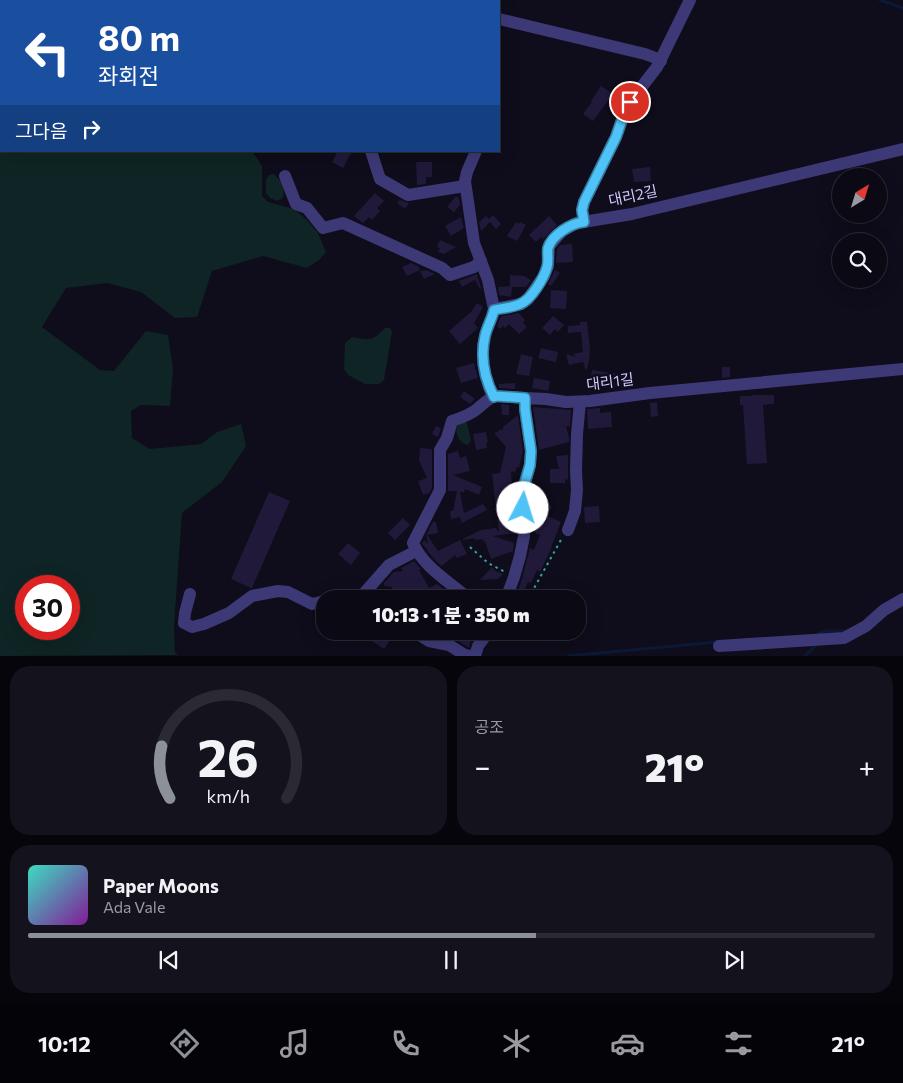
<!DOCTYPE html>
<html lang="ko">
<head>
<meta charset="utf-8">
<style>
  :root { --surface:#0b0914; --page:#14121d; --text:#f1f3f6; --muted:#9a9aa0; --line:#2b2a34; --accent:#8c9099 }
  body { margin:0; font-family:Commissioner,"Noto Sans KR",sans-serif; background:var(--page); color:var(--text); height:100vh; display:flex; flex-direction:column; font-size:19px; white-space:nowrap }
  * { box-sizing:border-box; margin:0 }
  p { font-size:16px; color:var(--muted) }
  .icon { flex:none; width:28px; height:28px; fill:none; stroke:currentColor; stroke-width:2; stroke-linecap:round; stroke-linejoin:round }
  .map { position:relative; height:656px; overflow:hidden }
  .details { display:flex; flex-direction:column; gap:10px; padding:10px; background:#06050b; flex:1 }
  .details>* { flex:none }
  .guide { position:absolute; left:0px; top:0px; width:500px; height:152px; box-shadow:0 5px 20px #0002,0 0 0 1px var(--line); background:#1a4fa0; color:#fff; overflow:hidden }
  .needle { width:32px; rotate:38deg }
  .controls { position:absolute; left:832px; top:168px; display:grid; gap:10px }
  .controls a { display:grid; place-items:center; width:55px; height:55px; border-radius:50%; background:var(--surface); box-shadow:0 5px 20px #0002,0 0 0 1px var(--line); font-size:25px }
  .speed { position:absolute; left:15px; top:575px; display:flex; gap:10px; font-size:25px; font-weight:700; text-align:center }
  .speed>* { display:grid; place-content:center; width:65px; height:65px; border-radius:50%; background:var(--surface); box-shadow:0 5px 20px #0002,0 0 0 1px var(--line); line-height:1 }
  .speed .limit { border:8px solid #d22; background:#fff; color:#111 }
  .pin { position:absolute; display:grid; place-items:center; width:42px; height:42px; color:#fff; margin:-21px; border:2px solid #fff; border-radius:50%; box-shadow:0 1px 5px #0007 }
  .me { position:absolute; width:55px; margin:-28px; rotate:5deg; stroke-linejoin:round; filter:drop-shadow(0 0 4px #0008) }
  .turn { display:flex; align-items:center; gap:18px; height:105px; padding:0 15px; font-size:22px }
  .turn .icon { width:65px; height:65px; stroke-width:2.5 }
  .turn b { display:block; font-size:35px; line-height:42px }
  .then { display:flex; align-items:center; height:48px; padding:0 15px; background:#0003; gap:10px; font-size:19px }
  .big { font-size:38px; font-weight:800; line-height:1.1 }
  .details .tile { flex:1; display:flex; flex-direction:column; justify-content:center; gap:8px; min-width:0; padding:0 18px; border-radius:20px; background:var(--page) }
  .details .dial { align-items:center; gap:0 }
  .dial svg { height:130px; overflow:visible; fill:none; stroke:var(--line); stroke-width:7; stroke-linecap:round; text-anchor:middle }
  .dial text { fill:var(--text); stroke:none }
  .song { display:flex; align-items:center; gap:15px }
  .cover { width:60px; height:60px; border-radius:8px; background:linear-gradient(135deg,hsl(170 70% 55%),hsl(290 70% 35%)) }
  .played { height:5px; border-radius:2px; background:linear-gradient(90deg,var(--accent) 60%,var(--line) 60%) }
  .keys { display:flex; justify-content:space-around; direction:ltr }
  .heat { display:flex; justify-content:space-between; align-items:center; font-size:28px; direction:ltr }
  .details .tiles { flex:1; display:grid; gap:10px; grid-template-columns:1fr 1fr }
  .tile:last-child { grid-column:span 2 }
  .trip { position:absolute; left:316px; top:590px; width:270px; height:50px; border-radius:20px; background:var(--surface); box-shadow:0 5px 20px #0002,0 0 0 1px var(--line); font-weight:800; line-height:50px; text-align:center }
  .tab-bar { display:flex; height:80px; justify-content:space-around; align-items:center; background:#040408; color:var(--muted) }
  .tab-bar .icon { width:35px; height:35px }
  .tab-bar .on { color:var(--accent) }
  .tab-bar b { font-size:22px; color:var(--text) }
  .map>svg:first-child { display:block }
</style>
</head>
<body>
<div class="map">
<svg width="903" height="656" viewBox="0 0 903 656">
  <rect width="100%" height="100%" fill="#0f0c1b"/>
  <!-- green -->
  <g fill="#0f2424" fill-rule="evenodd">
    <path d="M0 0H121V1H1V151H252L262 166V196L268 202 294 209 306 219 318 233 326 252 319 260 307 268 263 256 212 271 197 317 175 318 141 292 107 283 66 288 42 327 100 370 114 371 146 331 168 335 173 369 170 406 141 405 131 411 132 438 150 449 201 444 217 432 241 424 246 446 222 482 182 513 174 627 175 653 179 655 0 656ZM26 586H69V629H26Z"/>
    <path d="M274 174C282 182 285 188 283 198L277 201 270 198 266 193V180L269 175Z"/>
    <path d="M385 328H390L392 332 384 380 379 384H365L348 375 344 369 345 343 352 337C369 340 372 342 385 328Z"/>
    <path d="M465 421 467 423 471 440 468 445C459 443 457 437 456 429L458 425Z"/>
  </g>
  <g fill="none" stroke-linecap="round" stroke-linejoin="round">
    <!-- stream -->
    <g stroke="#0b1935" stroke-width="3">
      <path d="M880 0 903 8"/>
      <path d="M438 1 440 0"/>
      <path d="M818 634 826 631H846"/>
      <path d="M568 656 717 642"/>
      <path d="M805 656 815 646"/>
    </g>
  </g>
  <!-- building -->
  <g fill="#21193a">
    <path d="M601 86 613 94 593 121 583 114 592 102 591 101Z"/>
    <path d="M338 151H352L343 168 332 162Z"/>
    <path d="M416 162H432V177H426V184L417 185Z"/>
    <path d="M650 167 651 181 634 182 632 169Z"/>
    <path d="M375 193 384 201 377 208 380 211 372 220 369 217 363 223 354 216Z"/>
    <path d="M456 196 459 199 460 205 454 212 447 207Z"/>
    <path d="M400 200 409 203 405 209 397 203Z"/>
    <path d="M493 215 501 224 496 229 490 222 481 231 479 222 486 216 489 219Z"/>
    <path d="M549 216 557 225 543 239 541 237 536 242 529 235Z"/>
    <path d="M461 217 464 228 451 236 445 226Z"/>
    <path d="M516 222 519 224 520 222 526 225 517 241 507 236Z"/>
    <path d="M440 240 456 247 444 254 438 252 440 248 437 247Z"/>
    <path d="M572 244 573 262 556 263 557 249 560 245Z"/>
    <path d="M411 263 418 266 420 270 407 276 402 267Z"/>
    <path d="M426 270 435 274 424 279 420 271Z"/>
    <path d="M555 270 560 273 551 286 548 284Z"/>
    <path d="M477 274 481 288 480 289 475 280 462 287 459 281Z"/>
    <path d="M510 275 524 276 531 280 526 287H512L511 297 499 295 498 287 510 286Z"/>
    <path d="M551 290 567 291 566 309 550 308Z"/>
    <path d="M477 303 483 307 474 323 478 328 460 344 449 331 471 312Z"/>
    <path d="M519 313 525 320 523 323 527 327 519 334 509 324 505 328 503 326 500 329 497 326 500 318 502 316Z"/>
    <path d="M553 316 564 325 558 332 555 329 550 335 542 328Z"/>
    <path d="M580 322H587L590 349 589 360H590H589L587 369H585L584 363 582 362 569 365 566 354 576 357 573 354 583 352 581 332 568 333V326L580 325Z"/>
    <path d="M541 348 558 352 556 362 538 358Z"/>
    <path d="M521 354 533 357 529 376 516 374Z"/>
    <path d="M474 363 478 378 461 383 456 368Z"/>
    <path d="M722 367H730V377L722 378Z"/>
    <path d="M592 370 627 375 625 388 606 386V384L590 380Z"/>
    <path d="M534 378 550 381 548 391 532 388Z"/>
    <path d="M515 383V389L499 388V384Z"/>
    <path d="M464 391 475 399 470 404 460 397Z"/>
    <path d="M752 395H774V404L763 405 767 463 747 464 743 405H740V396H752Z"/>
    <path d="M657 402 658 416 651 417 650 403Z"/>
    <path d="M501 404 509 405V415H502Z"/>
    <path d="M533 407 571 410 570 426H566L569 438V442L539 450Z"/>
    <path d="M600 408V413L611 412 612 427 588 429 587 409Z"/>
    <path d="M518 415 523 451 519 468 517 467 515 472 511 471 512 486 505 487 511 524H515L516 533 493 536 514 543 513 551 491 559 485 541 483 542V539L475 540V538L463 540V539L481 530 496 528 499 533 492 474 500 473 506 447 494 433 497 432 501 429 503 431V427Z"/>
    <path d="M436 426 441 428 438 437 432 434Z"/>
    <path d="M486 432 488 442H486L487 448 476 450 473 434Z"/>
    <path d="M420 448 432 449V488L429 493 423 495 418 481 427 478 419 460Z"/>
    <path d="M458 451 460 458 466 456 470 471 453 475 482 487 479 495 465 489 464 492H460L464 513 483 504 487 510 462 523 460 517 451 519 450 511H453L457 491H448V454Z"/>
    <path d="M568 455V480L565 479V483H550V469H559L556 456Z"/>
    <path d="M269 492 290 501 252 588H251L231 579Z"/>
    <path d="M536 495 540 500 544 497 552 508 543 514 561 522 551 547H552L540 572 537 570 531 583 528 582 520 599H515L522 579 530 548 534 550 540 535 535 533 542 515 539 517H533V512L531 509V499Z"/>
    <path d="M599 506 600 522 585 523 584 507Z"/>
    <path d="M403 518 410 525 395 540 388 533Z"/>
    <path d="M433 522H436L438 533 427 535 438 551 460 540 467 554 457 558 455 555 442 566 436 561 430 554 422 543 424 540 428 544 426 535Z"/>
    <path d="M348 543 360 553 351 565 338 554Z"/>
    <path d="M414 561 421 569 419 570 429 588 437 584 449 593 439 599H391L392 587 384 586V583L394 572 403 571 401 568Z"/>
    <path d="M492 567 495 571 503 574 498 579 480 580Z"/>
    <path d="M485 588 499 594 498 599H477V596Z"/>
    <path d="M374 631H377L390 640 384 649 369 639Z"/>
    <path d="M459 631H466L474 638 470 642 469 648 454 638Z"/>
  </g>
  <g fill="none" stroke-linecap="round" stroke-linejoin="round">
    <!-- path -->
    <g stroke="#33a5a1" stroke-width="2" stroke-dasharray="2.5 4" stroke-linecap="butt">
      <path d="M470 547 488 563 505 572"/>
      <path d="M528 599 562 538"/>
    </g>
    <!-- minor -->
    <g stroke="#3d3977" stroke-width="12">
      <path d="M488 0 489 1"/>
      <path d="M446 1 448 0"/>
      <path d="M499 19 645 54 653 57 661 61"/>
      <path d="M371 151 380 179 408 195 465 186"/>
      <path d="M476 151 467 172 465 181 474 243 488 280 494 309"/>
      <path d="M285 176 296 204 307 208 323 228 343 223 442 268 450 275 474 267 481 261"/>
      <path d="M584 222 582 210 584 202 616 137 625 111 630 102 657 67 690 0"/>
      <path d="M493 397 496 396 525 398"/>
      <path d="M568 530 575 511 577 490 576 471 577 434 580 402"/>
      <path d="M190 594 185 613 184 623 192 627 204 624 229 613 252 596 278 591 288 592 312 604 325 601"/>
      <path d="M333 599 338 597 342 599"/>
      <path d="M359 599 389 565 416 551"/>
      <path d="M469 599C450 582 423 567 413 543L440 490V450L447 438 452 421C461 418 470 415 477 409 483 404 487 400 493 397 484 377 480 357 485 336 487 327 492 319 494 309L521 304 528 299 544 276 548 266 549 246 562 231 577 223 632 214 903 149"/>
      <path d="M506 599 514 577 520 556 524 536V521L522 493 530 465 531 451 525 409V398L546 399 566 402 590 401 650 393 903 369"/>
      <path d="M413 631 429 641 449 645 465 655 470 656"/>
      <path d="M719 646 844 638 866 626 884 610 903 599"/>
      <path d="M475 656 478 646 489 631"/>
    </g>
  </g>
  <g fill="none" stroke-linecap="round" stroke-linejoin="round">
    <defs>
      <path id="route" d="M523 508 522 493 530 465 531 451 525 409V398L496 396 494 397C484 377 480 357 485 336 487 327 492 319 494 310 502 308 512 308 520 304 531 300 544 278 547 267 549 261 547 254 548 248 552 235 571 223 584 222L582 210 584 202 616 137 625 111 630 102"/>
    </defs>
    <!-- route casing -->
    <use href="#route" stroke="#337fa1" stroke-width="12"/>
    <!-- route -->
    <use href="#route" stroke="#4fc3f7" stroke-width="9"/>
  </g>
  <g text-anchor="middle" stroke-width="5" stroke-linejoin="round" paint-order="stroke">
    <!-- street labels -->
    <g font-size="15" fill="#d0c9fc" stroke="#0f0c1b">
      <text transform="translate(633 196) rotate(-12)" y="5">대리2길</text>
      <text transform="translate(610 382) rotate(-7)" y="5">대리1길</text>
    </g>
  </g>
</svg>
<div class="controls">
<a><svg class="needle" viewBox="-14 -14 28 28"><path d="M0-13l5 13h-10z" fill="#e53935"/><path d="M0 13l5-13h-10z" fill="#9a9aa0"/></svg></a>
<a><svg class="icon" aria-label="search" viewBox="0 0 24 24"><circle cx="10" cy="10" r="6"/><path d="M15 15l6 6"/></svg></a>
</div>
<div class="speed"><div class="limit">30</div></div>
<div class="pin" style="left:630px;top:102px;background:#d93025"><svg class="icon" aria-label="arrive" viewBox="0 0 24 24"><path d="M6 21V4h12l-3 4 3 4H6"/></svg></div>
<svg class="me" style="left:523px;top:508px" viewBox="-20 -20 40 40"><circle r="19" fill="#fff"/><path d="M0-13L10 11 0 6-10 11z" fill="#4fc3f7"/></svg>
<div class="trip">10:13 · 1 분 · 350 m</div>
<div class="guide">
<div class="turn"><svg class="icon" aria-label="left" viewBox="0 0 24 24"><path d="M17 20v-9H6M10 6l-5 5 5 5"/></svg><div><b>80 m</b>좌회전</div></div>
<div class="then">그다음<svg class="icon" aria-label="right" viewBox="0 0 24 24"><path d="M7 20v-9h11M14 6l5 5-5 5"/></svg></div>
</div>
</div>
<section class="details">
<div class="tiles">
<div class="tile dial"><svg viewBox="0 0 100 80">
<path d="M14 69A42 42 0 1 1 86 69"/>
<path d="M14 69A42 42 0 0 1 9 37" stroke="#8c9099"/>
<text x="50" y="56" font-size="32" font-weight="700">26</text>
<text x="50" y="72" font-size="11">km/h</text>
</svg></div>
<div class="tile"><p>공조</p>
<div class="heat"><a>−</a><b class="big">21°</b><a>+</a></div>
</div>
<div class="tile">
<div class="song"><i class="cover"></i><div><b>Paper Moons</b><p>Ada Vale</p></div></div>
<div class="played"></div>
<div class="keys"><svg class="icon" aria-label="previous" viewBox="0 0 24 24"><path d="M18 5L8 12l10 7zM5 5v14"/></svg><svg class="icon" aria-label="pause" viewBox="0 0 24 24"><path d="M8 5v14M16 5v14"/></svg><svg class="icon" aria-label="next" viewBox="0 0 24 24"><path d="M6 5l10 7-10 7zM19 5v14"/></svg></div>
</div>
</div>
</section>
<nav class="tab-bar">
<b>10:12</b>
<svg class="icon on" aria-label="directions" viewBox="0 0 24 24"><path d="M12 3l9 9-9 9-9-9zM9 14v-3h6M13 9l2 2-2 2"/></svg>
<svg class="icon" aria-label="music" viewBox="0 0 24 24"><path d="M9 18V5l10-2v13"/><circle cx="6" cy="18" r="3"/><circle cx="16" cy="16" r="3"/></svg>
<svg class="icon" aria-label="phone" viewBox="0 0 24 24"><path d="M5 4h4l2 5-3 2q2 4 5 5l2-3 5 2v4C11 20 4 13 5 4z"/></svg>
<svg class="icon" aria-label="climate" viewBox="0 0 24 24"><path d="M12 3v18M4 7l16 10M4 17L20 7"/></svg>
<svg class="icon" aria-label="car" viewBox="0 0 24 24"><path d="M5 17H2v-5l4-1 3-4h7l3 4 3 1v5h-3M9 17h6M6 11h13"/><circle cx="7" cy="17" r="2"/><circle cx="17" cy="17" r="2"/></svg>
<svg class="icon" aria-label="filters" viewBox="0 0 24 24"><path d="M4 7h16M4 17h16"/><circle cx="9" cy="7" r="2"/><circle cx="15" cy="17" r="2"/></svg>
<b>21°</b>
</nav>
</body>
</html>
